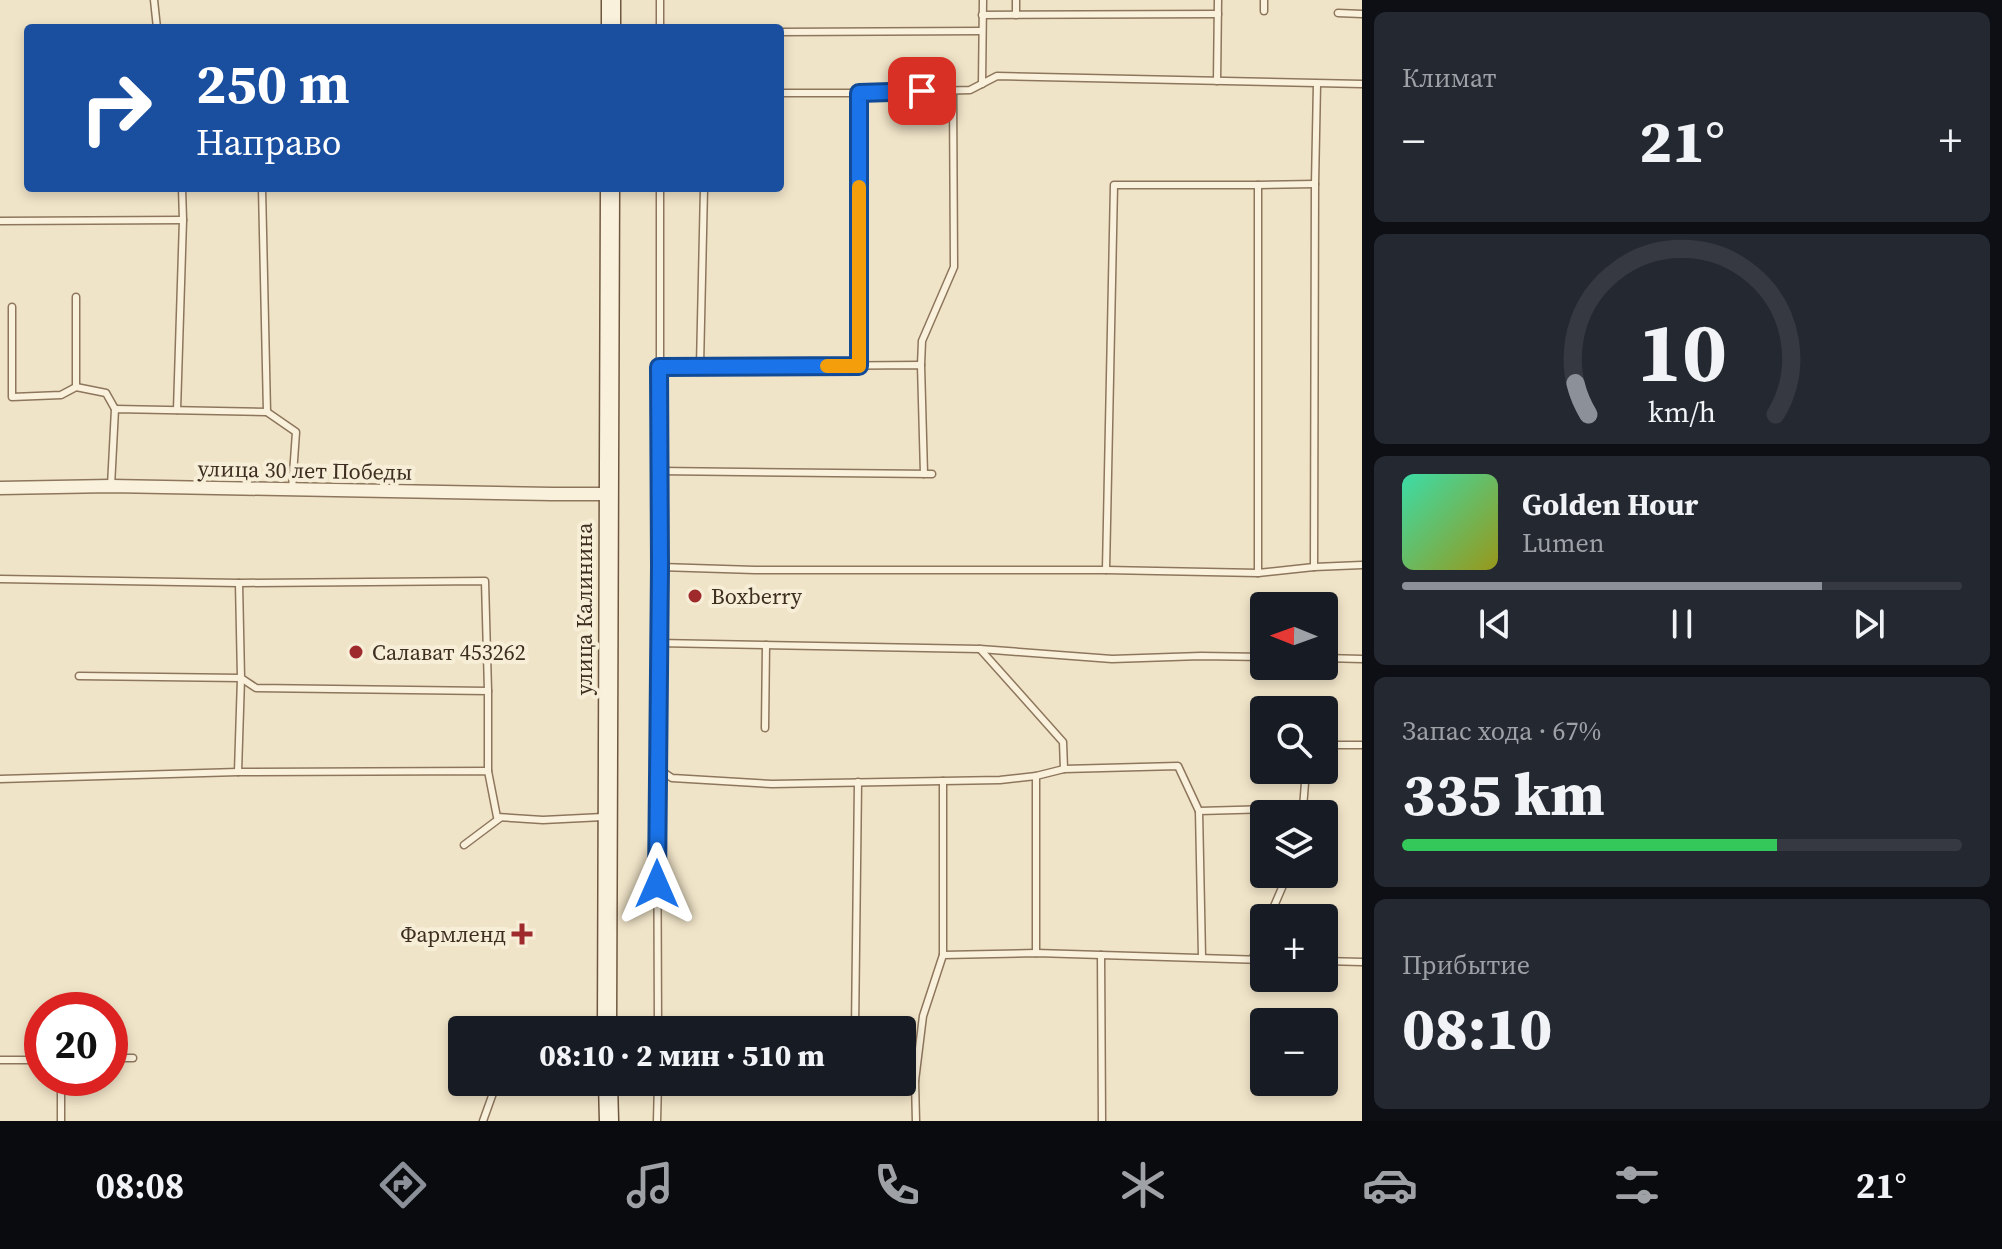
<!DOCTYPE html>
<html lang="ru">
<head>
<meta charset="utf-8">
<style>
  :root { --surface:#171b24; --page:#242831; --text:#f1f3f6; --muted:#9ea1a6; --line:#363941; --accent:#8c9099 }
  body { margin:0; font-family:"Source Serif 4",serif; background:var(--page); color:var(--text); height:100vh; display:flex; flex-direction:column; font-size:30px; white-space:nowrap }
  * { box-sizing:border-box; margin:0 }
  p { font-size:26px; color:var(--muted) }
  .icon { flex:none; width:44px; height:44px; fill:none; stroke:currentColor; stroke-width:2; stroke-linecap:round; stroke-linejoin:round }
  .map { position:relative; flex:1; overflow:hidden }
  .details { display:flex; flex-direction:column; gap:12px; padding:12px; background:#0d0f14; width:640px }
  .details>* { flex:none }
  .hud { position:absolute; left:24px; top:24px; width:760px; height:168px; border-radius:8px; box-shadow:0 4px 12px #0003; background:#1a4fa0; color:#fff; overflow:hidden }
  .needle { width:52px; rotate:271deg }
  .fabs { position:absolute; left:1250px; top:592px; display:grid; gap:16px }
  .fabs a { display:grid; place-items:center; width:88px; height:88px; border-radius:8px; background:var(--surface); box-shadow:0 4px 12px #0003; font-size:40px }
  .speed { position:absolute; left:24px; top:992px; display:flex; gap:16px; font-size:40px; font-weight:700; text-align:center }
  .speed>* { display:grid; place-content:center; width:104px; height:104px; border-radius:50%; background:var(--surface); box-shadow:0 4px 12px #0003; line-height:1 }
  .speed .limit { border:12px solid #d22; background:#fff; color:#111 }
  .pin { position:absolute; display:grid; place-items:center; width:68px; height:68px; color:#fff; margin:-34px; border-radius:16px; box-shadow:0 4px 12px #0006 }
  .me { position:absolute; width:88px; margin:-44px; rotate:0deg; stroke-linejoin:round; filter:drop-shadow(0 0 6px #0008) }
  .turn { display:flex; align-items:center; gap:28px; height:168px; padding:0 40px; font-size:36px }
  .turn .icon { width:104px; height:104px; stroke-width:2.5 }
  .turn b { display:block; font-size:56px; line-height:68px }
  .big { font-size:60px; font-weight:800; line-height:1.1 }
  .details .card { flex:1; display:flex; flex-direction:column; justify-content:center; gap:12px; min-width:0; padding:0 28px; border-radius:12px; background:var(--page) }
  .details .dial { align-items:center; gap:0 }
  .dial svg { height:208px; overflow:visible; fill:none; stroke:var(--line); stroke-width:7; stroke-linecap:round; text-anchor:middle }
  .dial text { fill:var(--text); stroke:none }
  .song { display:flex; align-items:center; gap:24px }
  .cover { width:96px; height:96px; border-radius:12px; background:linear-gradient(135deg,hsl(160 70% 55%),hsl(60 70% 35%)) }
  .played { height:8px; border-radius:4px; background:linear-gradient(90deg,var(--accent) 75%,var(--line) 75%) }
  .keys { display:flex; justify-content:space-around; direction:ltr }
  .heat { display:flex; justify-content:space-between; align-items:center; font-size:44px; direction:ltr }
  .charge { height:12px; border-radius:6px; background:linear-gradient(90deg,#34c759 67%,var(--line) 0) }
  .trip { position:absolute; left:448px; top:1016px; width:468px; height:80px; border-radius:8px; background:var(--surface); box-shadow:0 4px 12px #0003; font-weight:800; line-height:80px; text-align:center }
  .menu { display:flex; height:128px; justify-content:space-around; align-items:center; background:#090b0e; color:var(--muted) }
  .menu .icon { width:56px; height:56px }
  .menu .active { color:var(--accent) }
  .menu b { font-size:36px; color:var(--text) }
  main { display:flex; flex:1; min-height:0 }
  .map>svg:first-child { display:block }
</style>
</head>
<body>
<main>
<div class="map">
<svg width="1362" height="1121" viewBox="0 0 1362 1121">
  <rect width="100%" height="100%" fill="#f0e4c8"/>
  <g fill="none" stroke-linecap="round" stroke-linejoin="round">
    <defs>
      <g id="lane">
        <path d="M154 0 157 28"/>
        <path d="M660 0V28"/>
        <path d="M1264 11V0"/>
        <path d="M1338 13 1362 14"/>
        <path d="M982 15 1218 14"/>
        <path d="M1016 15V0"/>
        <path d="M780 32 982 31"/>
        <path d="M1217 81 1218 0"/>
        <path d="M982 84 983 0"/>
        <path d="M780 93H859L970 90 997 76 1362 84"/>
        <path d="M859 93V366"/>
        <path d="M1258 185 1315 184"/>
        <path d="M0 221 183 220"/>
        <path d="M76 297V387"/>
        <path d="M12 307V397L61 395 76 387 106 393 115 409"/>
        <path d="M921 365 922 341 954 267 953 90"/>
        <path d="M700 366 704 188"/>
        <path d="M659 367 921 365 924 474"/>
        <path d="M177 410 183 220 182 188"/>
        <path d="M267 412 296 432 292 489"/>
        <path d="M659 471 932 474"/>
        <path d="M111 486 115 409 267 412 262 188"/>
        <path d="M660 567 755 570H1106L1258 573 1314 567 1362 565"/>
        <path d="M1314 567 1315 184 1317 84"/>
        <path d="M1106 570 1114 185H1258V573"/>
        <path d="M0 579 239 583 485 581 488 691"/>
        <path d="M239 583 241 678 256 688 488 691V771"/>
        <path d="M658 643 980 649 1112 659 1201 656 1264 657"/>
        <path d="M980 649 1063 742 1064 769"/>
        <path d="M1324 658 1362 659"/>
        <path d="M79 676 241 678 238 772"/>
        <path d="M765 728 766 645"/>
        <path d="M1324 745H1362"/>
        <path d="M657 768 672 778 772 784 1000 780 1036 776"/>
        <path d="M0 779 238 772 488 771 497 817 543 820 603 817"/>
        <path d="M943 781V955"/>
        <path d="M1303 808 1306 770"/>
        <path d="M464 845 500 818"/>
        <path d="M1269 918 1284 883 1303 881V874"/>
        <path d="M1036 953V776L1064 769 1178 766 1199 811"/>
        <path d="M1101 955 1102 1121"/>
        <path d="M1202 957 1199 811 1303 808V814"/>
        <path d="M1252 960 1264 931"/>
        <path d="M1324 961 1362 962"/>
        <path d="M658 1030 657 768 660 567V188"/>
        <path d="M855 1030 858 782"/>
        <path d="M110 1058H133"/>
        <path d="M0 1060H42"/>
        <path d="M902 1081H915L923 1016 943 955 1036 953 1264 960"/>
        <path d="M915 1081 916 1121"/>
        <path d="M61 1121V1078"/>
        <path d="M483 1121 497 1082"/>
        <path d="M657 1121 658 1082"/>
      </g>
      <path id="street" d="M0 488 111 486 552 494H609"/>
      <g id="secondary">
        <path d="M611 28V0"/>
        <path d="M607 1030 610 188"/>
        <path d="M608 1082 609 1121"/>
      </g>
    </defs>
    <!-- lane casing -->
    <use href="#lane" stroke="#8d765c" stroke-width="9"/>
    <!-- street casing -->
    <use href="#street" stroke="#8d765c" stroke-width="15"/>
    <!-- secondary casing -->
    <use href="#secondary" stroke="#6f573f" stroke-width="21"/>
    <!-- lane -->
    <use href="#lane" stroke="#faf1dc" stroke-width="6"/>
    <!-- street -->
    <use href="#street" stroke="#faf1dc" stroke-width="12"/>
    <!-- secondary -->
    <use href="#secondary" stroke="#faf1dc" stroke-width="18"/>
  </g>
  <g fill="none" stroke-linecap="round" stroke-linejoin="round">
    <defs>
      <path id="route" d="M657 884 660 567 659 367 859 366V93L922 91"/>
    </defs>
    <!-- route casing -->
    <use href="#route" stroke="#114b97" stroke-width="20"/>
    <!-- route -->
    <use href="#route" stroke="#1a73e8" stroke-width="14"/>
    <!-- slow -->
    <path stroke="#f59e0b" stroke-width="14" d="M827 366H859V187"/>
  </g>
  <!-- markers -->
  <g fill="#9e2a2b" stroke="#f7eed8" stroke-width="3">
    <circle cx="695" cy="596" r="8"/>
    <circle cx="356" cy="652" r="8"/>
    <path d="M518 922h8v8h8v8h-8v8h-8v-8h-8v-8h8z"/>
  </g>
  <g text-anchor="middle" stroke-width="8" stroke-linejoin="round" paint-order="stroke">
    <!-- street labels -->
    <g font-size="22" fill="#3d2e20" stroke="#f7eed8">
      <text transform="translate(305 470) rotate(1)" y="8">улица 30 лет Победы</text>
      <text transform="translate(584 609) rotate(-90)" y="8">улица Калинина</text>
    </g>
    <!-- poi labels -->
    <g font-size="22" fill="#3d2e20" stroke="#f7eed8" text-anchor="start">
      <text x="711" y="604">Boxberry</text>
      <text x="372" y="660">Салават 453262</text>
      <text x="506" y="942" text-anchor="end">Фармленд</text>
    </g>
  </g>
</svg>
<div class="fabs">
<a><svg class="needle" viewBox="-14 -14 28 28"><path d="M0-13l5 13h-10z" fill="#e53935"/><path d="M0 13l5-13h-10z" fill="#9ea1a6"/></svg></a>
<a><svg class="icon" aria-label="search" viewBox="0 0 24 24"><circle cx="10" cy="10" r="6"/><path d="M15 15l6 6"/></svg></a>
<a><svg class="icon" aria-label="layers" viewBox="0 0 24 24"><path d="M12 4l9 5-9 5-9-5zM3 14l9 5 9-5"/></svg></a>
<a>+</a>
<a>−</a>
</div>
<div class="speed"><div class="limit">20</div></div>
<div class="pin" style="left:922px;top:91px;background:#d93025"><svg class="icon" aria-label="arrive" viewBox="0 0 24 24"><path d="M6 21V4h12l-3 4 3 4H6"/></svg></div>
<svg class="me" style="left:657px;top:884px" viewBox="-20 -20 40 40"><path d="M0-17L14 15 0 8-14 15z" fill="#1a73e8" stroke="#fff" stroke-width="4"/></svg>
<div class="trip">08:10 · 2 мин · 510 m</div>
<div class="hud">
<div class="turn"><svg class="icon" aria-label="right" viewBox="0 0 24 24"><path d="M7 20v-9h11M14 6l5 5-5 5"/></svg><div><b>250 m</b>Направо</div></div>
</div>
</div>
<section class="details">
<div class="card"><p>Климат</p>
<div class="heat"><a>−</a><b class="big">21°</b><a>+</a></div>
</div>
<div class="card dial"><svg viewBox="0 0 100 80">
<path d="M14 69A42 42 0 1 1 86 69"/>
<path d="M14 69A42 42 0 0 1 9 57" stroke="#8c9099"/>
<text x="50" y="56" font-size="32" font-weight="700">10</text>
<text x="50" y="72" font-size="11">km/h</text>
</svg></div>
<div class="card">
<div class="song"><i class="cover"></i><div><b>Golden Hour</b><p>Lumen</p></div></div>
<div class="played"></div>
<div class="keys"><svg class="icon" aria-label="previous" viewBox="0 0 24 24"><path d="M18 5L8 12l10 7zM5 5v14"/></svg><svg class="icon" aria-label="pause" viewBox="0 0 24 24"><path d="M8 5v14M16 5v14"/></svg><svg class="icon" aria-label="next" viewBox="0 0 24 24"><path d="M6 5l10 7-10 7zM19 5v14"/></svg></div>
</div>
<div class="card"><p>Запас хода · 67%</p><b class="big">335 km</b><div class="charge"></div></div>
<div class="card"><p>Прибытие</p><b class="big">08:10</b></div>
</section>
</main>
<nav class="menu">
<b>08:08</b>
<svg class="icon active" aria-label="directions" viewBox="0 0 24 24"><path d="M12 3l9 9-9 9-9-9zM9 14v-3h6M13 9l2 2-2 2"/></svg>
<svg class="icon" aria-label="music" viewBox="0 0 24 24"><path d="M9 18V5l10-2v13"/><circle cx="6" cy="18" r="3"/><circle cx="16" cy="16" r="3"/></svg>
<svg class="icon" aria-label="phone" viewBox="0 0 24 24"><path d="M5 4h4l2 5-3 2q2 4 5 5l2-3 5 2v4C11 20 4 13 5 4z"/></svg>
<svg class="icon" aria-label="climate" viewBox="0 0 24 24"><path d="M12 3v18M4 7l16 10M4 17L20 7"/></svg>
<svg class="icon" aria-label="car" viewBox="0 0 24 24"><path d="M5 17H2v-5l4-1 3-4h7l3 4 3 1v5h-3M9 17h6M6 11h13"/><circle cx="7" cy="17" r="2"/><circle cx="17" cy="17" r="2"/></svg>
<svg class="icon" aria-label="filters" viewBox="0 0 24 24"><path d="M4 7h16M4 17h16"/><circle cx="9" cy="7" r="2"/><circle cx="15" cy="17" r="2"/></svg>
<b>21°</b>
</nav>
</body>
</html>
